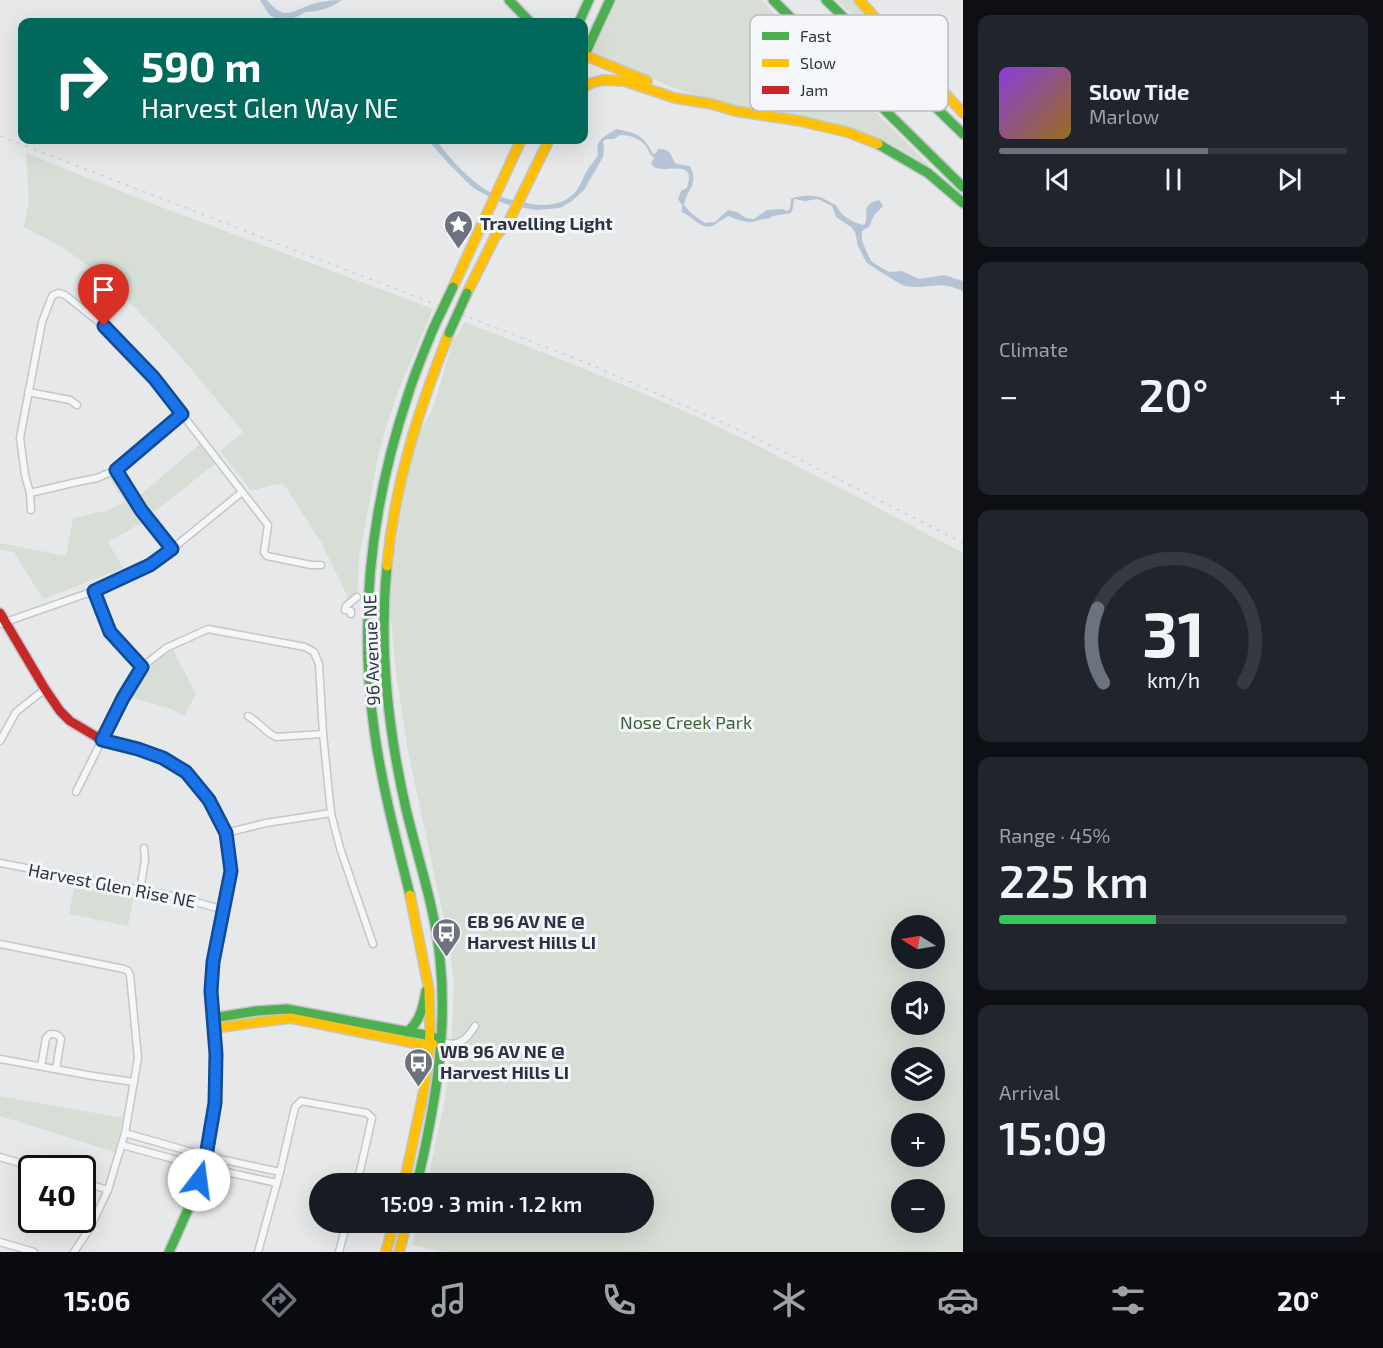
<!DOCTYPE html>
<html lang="en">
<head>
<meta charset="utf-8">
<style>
  :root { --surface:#171b24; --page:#20242c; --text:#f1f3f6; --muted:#9ea1a6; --line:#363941; --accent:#6c737f }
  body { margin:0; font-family:"Exo 2",sans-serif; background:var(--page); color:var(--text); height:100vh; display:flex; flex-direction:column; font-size:22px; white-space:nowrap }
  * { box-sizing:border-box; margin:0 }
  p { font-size:20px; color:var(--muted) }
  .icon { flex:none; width:33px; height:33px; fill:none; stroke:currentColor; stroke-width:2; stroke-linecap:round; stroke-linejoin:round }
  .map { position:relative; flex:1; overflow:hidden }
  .panel { display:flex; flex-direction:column; gap:15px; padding:15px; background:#0d0f14; width:420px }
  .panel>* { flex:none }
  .hud { position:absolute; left:18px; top:18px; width:570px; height:126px; border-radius:12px; box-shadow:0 6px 24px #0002; background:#00695c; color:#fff; overflow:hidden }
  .needle { width:39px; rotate:281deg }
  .fabs { position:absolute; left:891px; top:915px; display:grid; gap:12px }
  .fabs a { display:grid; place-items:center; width:54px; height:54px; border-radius:50%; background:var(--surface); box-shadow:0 6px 24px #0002; font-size:30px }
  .speed { position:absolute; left:18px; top:1155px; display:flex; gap:12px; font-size:30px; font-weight:700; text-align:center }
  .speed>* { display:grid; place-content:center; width:78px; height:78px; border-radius:50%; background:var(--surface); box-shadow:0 6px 24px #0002; line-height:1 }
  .speed .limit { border:3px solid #111; border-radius:9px; background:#fff; color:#111 }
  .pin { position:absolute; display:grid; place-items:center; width:51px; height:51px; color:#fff; margin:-62px -26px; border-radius:50% 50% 50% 0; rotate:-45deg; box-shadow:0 0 6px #0007 }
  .pin .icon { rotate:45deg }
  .me { position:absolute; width:66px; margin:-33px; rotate:15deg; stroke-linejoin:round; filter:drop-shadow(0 0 4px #0008) }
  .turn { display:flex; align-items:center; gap:21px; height:126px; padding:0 24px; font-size:27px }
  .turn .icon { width:78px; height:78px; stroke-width:2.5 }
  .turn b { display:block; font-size:42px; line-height:51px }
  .big { font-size:45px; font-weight:600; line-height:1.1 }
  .panel .tile { flex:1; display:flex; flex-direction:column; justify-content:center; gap:9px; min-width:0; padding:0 21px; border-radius:12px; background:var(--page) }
  .panel .dial { align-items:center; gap:0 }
  .dial svg { height:156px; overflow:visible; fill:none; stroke:var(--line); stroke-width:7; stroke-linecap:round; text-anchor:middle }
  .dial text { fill:var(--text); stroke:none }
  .song { display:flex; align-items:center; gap:18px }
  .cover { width:72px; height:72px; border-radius:9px; background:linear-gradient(135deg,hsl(270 70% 55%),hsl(40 70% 35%)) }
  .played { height:6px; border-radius:3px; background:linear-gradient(90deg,var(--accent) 60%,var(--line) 60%) }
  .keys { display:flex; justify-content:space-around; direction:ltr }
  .heat { display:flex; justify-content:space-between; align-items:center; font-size:33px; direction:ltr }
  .charge { height:9px; border-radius:4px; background:linear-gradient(90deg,#34c759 45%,var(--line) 0) }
  .trip { position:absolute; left:309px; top:1173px; width:345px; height:60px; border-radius:30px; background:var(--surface); box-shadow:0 6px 24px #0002; font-weight:600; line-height:60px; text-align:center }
  .dock { display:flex; height:96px; justify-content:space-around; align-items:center; background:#090b0e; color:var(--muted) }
  .dock .icon { width:42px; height:42px }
  .dock .current { color:var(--accent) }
  .dock b { font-size:27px; color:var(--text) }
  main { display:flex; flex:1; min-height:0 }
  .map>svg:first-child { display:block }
</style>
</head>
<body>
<main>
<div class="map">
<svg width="963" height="1252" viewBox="0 0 963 1252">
  <rect width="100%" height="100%" fill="#e6e8ea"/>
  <!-- green -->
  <g fill="#d6ded6" fill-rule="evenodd">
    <path d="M617 0H761L910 146 935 172 917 159 888 142 716 102 669 86 597 56 593 51Z"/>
    <path d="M837 0H853L937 94V97L935 96 924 85Z"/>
    <path d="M26 153 145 201 433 309 399 389 387 424 379 452 359 557 357 597 346 606 347 595 321 542 287 489 283 484 272 485 251 491 220 451 243 432C191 368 139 303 72 254 58 243 40 236 24 227L29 201Z"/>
    <path d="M465 322C554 357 643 391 729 432 808 470 885 512 963 553V1252H445L412 1245 417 1223 644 1222V1184L427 1183 445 1099 451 1052 454 983 449 943 408 751 396 672 390 609 395 550 408 469 417 435 432 411 453 341ZM902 926H934V958H902ZM902 992H934V1024H902ZM902 1058H934V1090H902ZM902 1124H934V1156H902ZM902 1190H934V1222H902Z"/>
    <path d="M200 444 216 463 153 513 140 495Z"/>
    <path d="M112 477 116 478 145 521 108 542 123 568 43 599 14 552 0 550V543L66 556 73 518 109 510 125 502 109 478Z"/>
    <path d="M173 650 196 694 184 716 172 709 129 697C141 676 151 662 173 650Z"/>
    <path d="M75 883 134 894 128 926 69 914Z"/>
    <path d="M0 1096 123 1118 115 1152 0 1116Z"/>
  </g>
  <!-- water -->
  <g fill="#b4c4d5">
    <path d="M260 0H267C286 23 292 10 313 4 322 1 332 0 342 0 331 8 318 12 305 12 296 19 277 24 268 13 265 9 263 4 260 0Z"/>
    <path d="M616 129C637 133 643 135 653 154L656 153 658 149C671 149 670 154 675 163L682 165 690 166C699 186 687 188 684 205L692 214 705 223 715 222 728 210 737 212 746 218 754 219 767 210 782 209 787 211 790 209 791 199C798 195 815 195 822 198 827 200 830 203 836 205 842 217 850 221 863 225L865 224C869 213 860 205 879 200L882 204 883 206 874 215 869 227 862 231V241L869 257 872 262 889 272 902 271 919 279 944 275 963 281V291L952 287 942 285 918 287 904 286 882 273 866 262 858 246 855 232 851 227 836 217 832 206 818 199 805 201 794 199 793 208 791 213 773 216 768 219C761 218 755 223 748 222 740 221 734 218 728 216 723 219 719 222 714 225 703 232 692 216 682 212V205L678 199 681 191 687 188C687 185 689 182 689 178 690 165 671 169 664 169 661 169 657 168 654 167L651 164 654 158C649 154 649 150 645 145 639 138 629 135 620 135L614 139H607L603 141 604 149 603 157 584 190 572 201 560 208 536 210 509 205 495 200 477 190 471 186 448 163 428 140H436C449 158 475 187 496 195 505 199 514 200 523 202 537 206 553 207 567 199 578 192 580 185 585 174 588 167 595 161 598 155 595 138 605 137 616 129Z"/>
  </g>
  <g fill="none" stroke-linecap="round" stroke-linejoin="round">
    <defs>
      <g id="street">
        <path d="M28 392 70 400 77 405"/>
        <path d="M116 470 141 510 172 549"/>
        <path d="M30 493 77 482 97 478 116 470 182 414"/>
        <path d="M31 510 30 493 25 475 20 438 42 322 52 296 58 293 65 295 104 326 154 378 268 525 264 552 267 556 311 565H321"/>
        <path d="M94 591 110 632 122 646 142 667"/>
        <path d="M351 614V611L345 610 346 606 357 597"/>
        <path d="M0 624 94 591 150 565 172 549 242 492"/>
        <path d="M248 716C259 722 266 733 276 737L323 734"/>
        <path d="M0 741 16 712 45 689"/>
        <path d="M76 792 123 698 142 667 166 648 208 629 305 647 314 652 319 664 323 734 331 813 266 823 226 833"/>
        <path d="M331 813 340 848 373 944"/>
        <path d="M0 863 182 898 224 910"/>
        <path d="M140 890 145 860 144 848"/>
        <path d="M0 944 124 969 128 971 130 975 138 1058 125 1133 108 1190 90 1228 74 1252"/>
        <path d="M441 1042C458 1047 466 1041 475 1026"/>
        <path d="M0 1059 93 1076 134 1082"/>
        <path d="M41 1066 46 1038 50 1034C55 1034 58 1034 61 1039L56 1069"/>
        <path d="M125 1133 206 1156 280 1172"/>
        <path d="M122 1145 203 1167 277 1183"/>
        <path d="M0 1157 37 1168"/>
        <path d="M82 1182 108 1190"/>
        <path d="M0 1242 34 1252"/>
        <path d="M258 1252 280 1172 295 1107 301 1101 367 1113 372 1118 357 1184"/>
        <path d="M339 1252 347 1222"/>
      </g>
      <g id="fast">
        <path d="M509 0 530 22"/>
        <path d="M773 0 963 187"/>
        <path d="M826 0 963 134"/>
        <path d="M579 22 589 0"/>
        <path d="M584 56 610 0"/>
        <path d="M878 144 928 173 963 203"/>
        <path d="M387 566C379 646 388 730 406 809 418 859 435 908 440 959 448 1035 434 1111 417 1184"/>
        <path d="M410 895C397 842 383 790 375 736 358 620 371 505 408 395 415 372 425 349 434 327"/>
        <path d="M213 1018 256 1011 287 1009 431 1036 435 1038"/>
        <path d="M407 1032C420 1022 423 1007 426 991"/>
        <path d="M169 1252 195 1194 206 1156 215 1103 216 1054 211 996"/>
      </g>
      <g id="slow">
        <path d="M859 0 963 113"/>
        <path d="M584 55 647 81"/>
        <path d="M584 87 591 83 603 80 624 81 675 98 712 104 735 111 800 121 847 132 878 144"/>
        <path d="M494 238 509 221 549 140"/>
        <path d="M453 287 521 140"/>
        <path d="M467 293 497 233"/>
        <path d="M387 566C395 481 418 412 449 333"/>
        <path d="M194 781 209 799 226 833 231 871 213 962 211 996"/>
        <path d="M214 1028 291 1018 429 1046 433 1044"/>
        <path d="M404 1184 423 1095 429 1050 430 1028 429 990 410 895"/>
        <path d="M386 1252 394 1222"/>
        <path d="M399 1252 407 1222"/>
      </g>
      <path id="jam" d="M0 613 45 689 60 711 70 721 102 740 138 749 163 758 186 772 194 781"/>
    </defs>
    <!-- street casing -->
    <use href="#street" stroke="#c4c6c8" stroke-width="9"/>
    <!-- fast casing -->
    <use href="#fast" stroke="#c4c6c8" stroke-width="12"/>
    <!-- slow casing -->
    <use href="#slow" stroke="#c4c6c8" stroke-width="12"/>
    <!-- jam casing -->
    <use href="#jam" stroke="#c4c6c8" stroke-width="12"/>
    <!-- street -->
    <use href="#street" stroke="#f5f6f7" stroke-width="6"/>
    <!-- fast -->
    <use href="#fast" stroke="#4caf50" stroke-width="9"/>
    <!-- slow -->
    <use href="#slow" stroke="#ffc107" stroke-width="9"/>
    <!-- jam -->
    <use href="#jam" stroke="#c62828" stroke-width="9"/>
    <!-- rail -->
    <path stroke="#cecfd2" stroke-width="1.5" stroke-dasharray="3 6" stroke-linecap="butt" d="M0 136 587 363 726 424 797 458 963 543"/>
    <defs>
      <g id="fast-bridge">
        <path d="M434 327 453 287"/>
        <path d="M449 333 467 293"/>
      </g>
    </defs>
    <!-- fast-bridge casing -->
    <use href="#fast-bridge" stroke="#c4c6c8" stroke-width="12" stroke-linecap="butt"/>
    <!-- fast-bridge -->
    <use href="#fast-bridge" stroke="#4caf50" stroke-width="9"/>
  </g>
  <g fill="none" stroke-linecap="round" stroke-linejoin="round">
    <defs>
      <path id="route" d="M104 326 154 378 182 414 116 470 141 510 172 549 150 565 94 591 110 632 142 667 123 698 102 740 138 749 163 758 186 772 209 800 226 833 231 871 213 962 211 991 216 1054 215 1103 206 1156 199 1180"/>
    </defs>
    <!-- route casing -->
    <use href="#route" stroke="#114b97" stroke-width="15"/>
    <!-- route -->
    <use href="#route" stroke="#1a73e8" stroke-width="10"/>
  </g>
  <!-- icons -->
  <defs>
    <symbol id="sight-pin" viewBox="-11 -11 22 30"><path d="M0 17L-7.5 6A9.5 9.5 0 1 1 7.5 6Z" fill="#6c737f" stroke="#f4f6f9"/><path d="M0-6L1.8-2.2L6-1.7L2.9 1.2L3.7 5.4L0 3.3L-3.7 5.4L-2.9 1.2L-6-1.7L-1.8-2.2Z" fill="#fff"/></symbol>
    <symbol id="bus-pin" viewBox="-11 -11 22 30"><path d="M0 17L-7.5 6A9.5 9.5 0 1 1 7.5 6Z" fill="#6c737f" stroke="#f4f6f9"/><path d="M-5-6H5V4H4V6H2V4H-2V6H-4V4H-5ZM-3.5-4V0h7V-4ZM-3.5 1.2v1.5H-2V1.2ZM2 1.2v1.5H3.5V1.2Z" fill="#fff"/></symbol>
  </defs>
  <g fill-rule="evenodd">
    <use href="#sight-pin" x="442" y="208" width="33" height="45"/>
    <use href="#bus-pin" x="430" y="916" width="33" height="45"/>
    <use href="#bus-pin" x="402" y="1046" width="33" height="45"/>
  </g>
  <g text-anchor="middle" stroke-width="6" stroke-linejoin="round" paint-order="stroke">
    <!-- poi labels -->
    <g font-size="18" font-weight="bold" fill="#2b3445" stroke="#f4f6f9" text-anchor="start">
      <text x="480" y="230">Travelling Light</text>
      <text x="467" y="928">EB 96 AV NE @<tspan x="467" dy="21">Harvest Hills LI</tspan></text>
      <text x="440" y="1058">WB 96 AV NE @<tspan x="440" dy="21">Harvest Hills LI</tspan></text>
    </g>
    <!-- street labels -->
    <g font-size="18" fill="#2b3445" stroke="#f4f6f9">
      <text transform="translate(372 650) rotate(-92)" y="6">96 Avenue NE</text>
      <text transform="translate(112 886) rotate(11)" y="6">Harvest Glen Rise NE</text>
    </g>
    <!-- park labels -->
    <g font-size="18" fill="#3f6138" stroke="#f4f6f9">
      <text x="686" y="729">Nose Creek Park</text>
    </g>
  </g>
  <!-- legend -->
  <rect x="750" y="15" width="198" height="96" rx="9" fill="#f4f6f9" stroke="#b8bcc3" stroke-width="1.5"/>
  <rect x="762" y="32" width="27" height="8" fill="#4caf50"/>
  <rect x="762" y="59" width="27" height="8" fill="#ffc107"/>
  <rect x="762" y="86" width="27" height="8" fill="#c62828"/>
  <g font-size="16" fill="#2b3445">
    <text x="800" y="42">Fast</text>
    <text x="800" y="69">Slow</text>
    <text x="800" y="96">Jam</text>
  </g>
</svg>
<div class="fabs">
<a><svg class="needle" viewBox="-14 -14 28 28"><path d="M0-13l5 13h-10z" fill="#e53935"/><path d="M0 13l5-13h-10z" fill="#9ea1a6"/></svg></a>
<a><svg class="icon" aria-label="sound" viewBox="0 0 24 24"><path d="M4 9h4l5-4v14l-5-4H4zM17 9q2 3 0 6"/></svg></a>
<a><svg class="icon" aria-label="layers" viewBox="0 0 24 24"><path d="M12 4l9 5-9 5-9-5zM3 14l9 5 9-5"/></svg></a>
<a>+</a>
<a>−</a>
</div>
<div class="speed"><div class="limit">40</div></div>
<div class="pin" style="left:104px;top:326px;background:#d93025"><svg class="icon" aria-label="arrive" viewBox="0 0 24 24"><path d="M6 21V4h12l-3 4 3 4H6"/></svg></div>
<svg class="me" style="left:199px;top:1180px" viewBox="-20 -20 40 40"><circle r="19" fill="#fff"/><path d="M0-13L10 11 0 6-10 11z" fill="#1a73e8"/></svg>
<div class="trip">15:09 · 3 min · 1.2 km</div>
<div class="hud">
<div class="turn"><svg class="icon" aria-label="right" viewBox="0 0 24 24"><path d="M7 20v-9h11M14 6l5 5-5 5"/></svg><div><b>590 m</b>Harvest Glen Way NE</div></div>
</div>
</div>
<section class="panel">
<div class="tile">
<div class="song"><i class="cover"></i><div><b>Slow Tide</b><p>Marlow</p></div></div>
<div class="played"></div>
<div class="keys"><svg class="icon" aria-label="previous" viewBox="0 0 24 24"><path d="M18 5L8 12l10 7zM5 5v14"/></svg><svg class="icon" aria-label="pause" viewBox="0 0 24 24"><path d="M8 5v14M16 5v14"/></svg><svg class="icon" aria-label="next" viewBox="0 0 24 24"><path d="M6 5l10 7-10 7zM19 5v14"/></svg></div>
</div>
<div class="tile"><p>Climate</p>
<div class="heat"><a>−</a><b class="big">20°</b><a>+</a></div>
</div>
<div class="tile dial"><svg viewBox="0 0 100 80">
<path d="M14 69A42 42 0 1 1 86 69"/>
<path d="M14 69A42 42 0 0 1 11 31" stroke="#6c737f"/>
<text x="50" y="56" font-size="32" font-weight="700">31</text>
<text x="50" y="72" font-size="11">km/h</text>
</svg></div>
<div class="tile"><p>Range · 45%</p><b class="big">225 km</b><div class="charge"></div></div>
<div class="tile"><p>Arrival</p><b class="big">15:09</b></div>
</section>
</main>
<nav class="dock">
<b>15:06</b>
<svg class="icon current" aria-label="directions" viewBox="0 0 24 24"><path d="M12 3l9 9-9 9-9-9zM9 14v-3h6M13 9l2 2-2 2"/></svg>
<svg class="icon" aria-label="music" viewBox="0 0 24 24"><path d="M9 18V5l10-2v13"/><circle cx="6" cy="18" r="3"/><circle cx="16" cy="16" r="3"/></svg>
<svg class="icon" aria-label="phone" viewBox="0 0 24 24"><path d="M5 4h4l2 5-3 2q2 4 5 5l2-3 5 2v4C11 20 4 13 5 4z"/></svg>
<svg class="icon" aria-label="climate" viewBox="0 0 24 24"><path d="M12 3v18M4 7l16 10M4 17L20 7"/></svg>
<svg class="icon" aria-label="car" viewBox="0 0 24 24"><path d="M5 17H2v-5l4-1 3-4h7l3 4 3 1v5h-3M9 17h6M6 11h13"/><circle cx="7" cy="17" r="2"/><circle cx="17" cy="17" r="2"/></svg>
<svg class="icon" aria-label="filters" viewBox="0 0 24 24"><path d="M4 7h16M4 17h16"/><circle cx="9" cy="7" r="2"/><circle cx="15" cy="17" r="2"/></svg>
<b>20°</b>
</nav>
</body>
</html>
